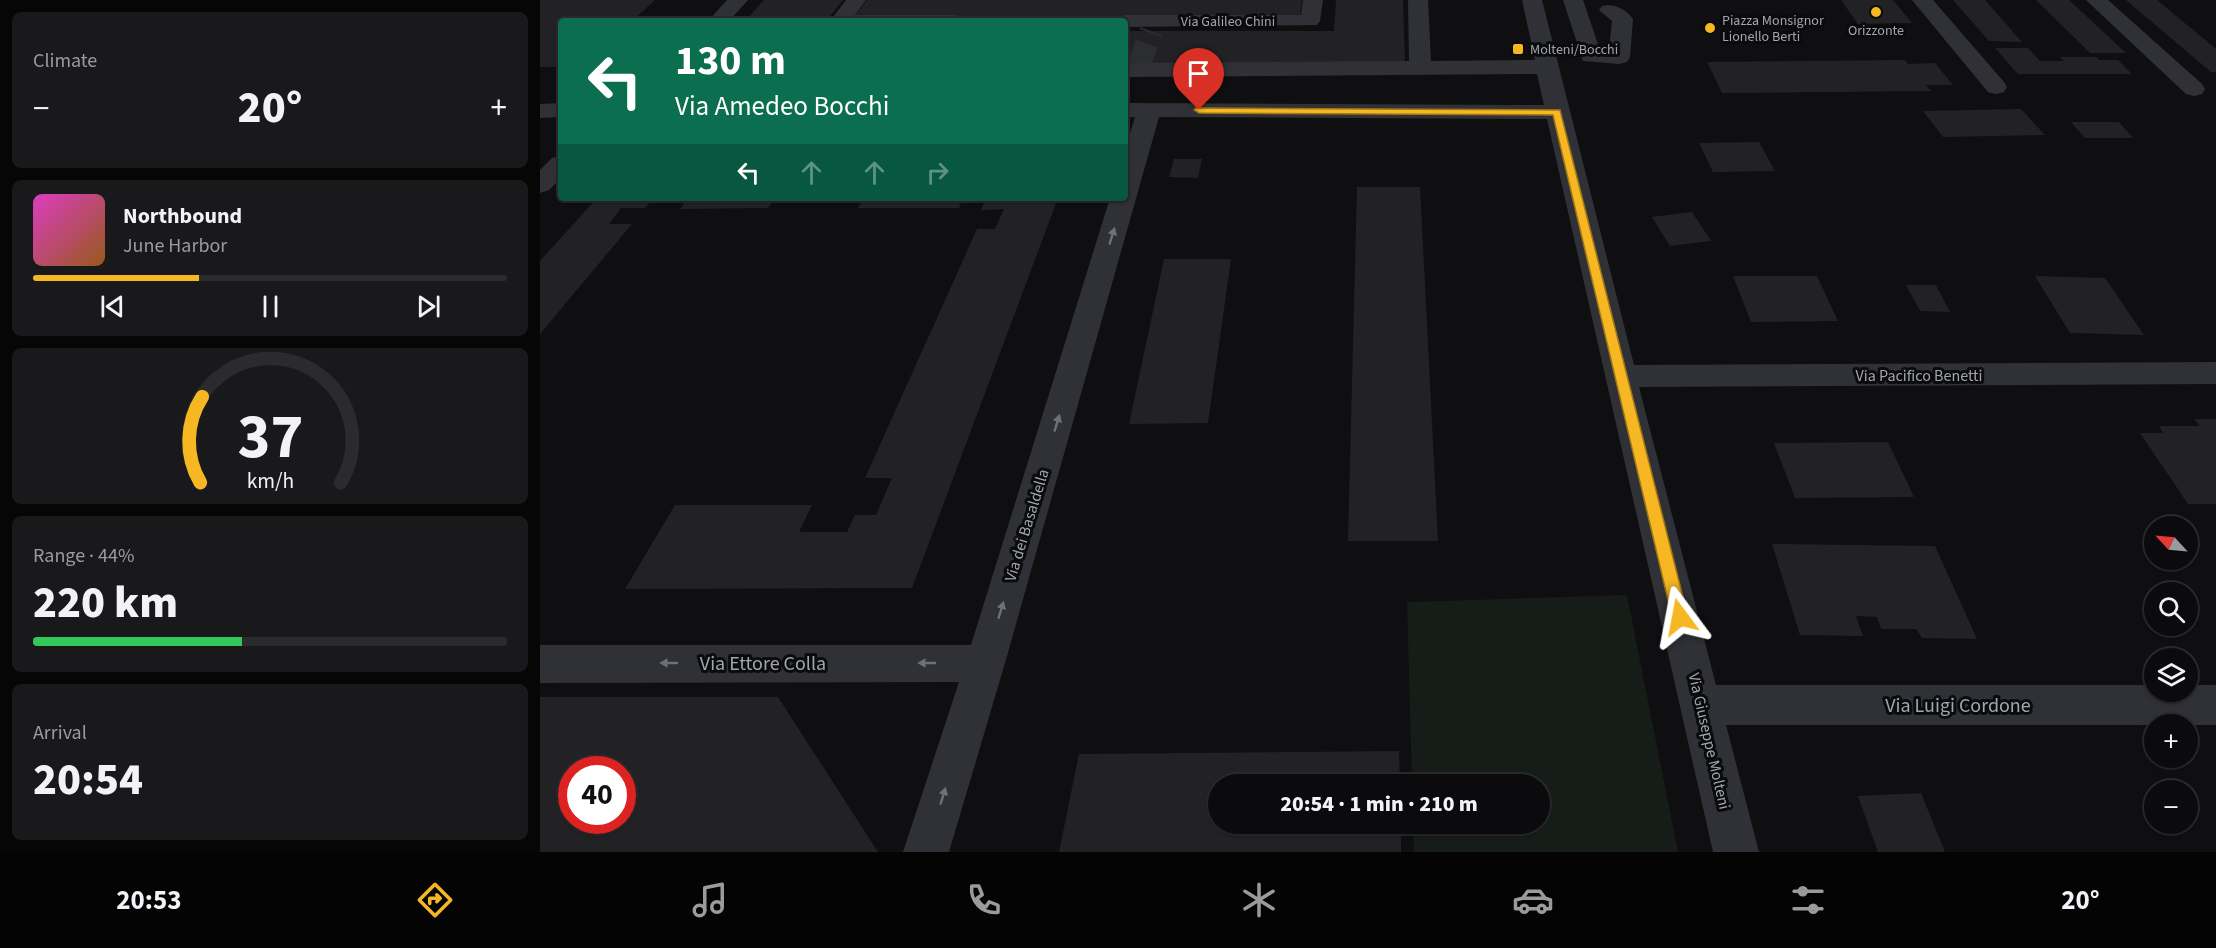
<!DOCTYPE html>
<html lang="en">
<head>
<meta charset="utf-8">
<style>
  :root { --surface:#0b0b0d; --page:#19191b; --text:#f1f3f6; --muted:#9a9b9d; --line:#2b2b2e; --accent:#f6b722 }
  body { margin:0; font-family:"Source Sans 3",sans-serif; background:var(--page); color:var(--text); height:100vh; display:flex; flex-direction:column; font-size:22px; white-space:nowrap }
  * { box-sizing:border-box; margin:0 }
  p { font-size:20px; color:var(--muted) }
  .icon { flex:none; width:33px; height:33px; fill:none; stroke:currentColor; stroke-width:2; stroke-linecap:round; stroke-linejoin:round }
  .map { position:relative; flex:1; overflow:hidden }
  .side { display:flex; flex-direction:column; gap:12px; padding:12px; background:#060607; width:540px }
  .side>* { flex:none }
  .guide { position:absolute; left:18px; top:18px; width:570px; height:183px; border-radius:6px; box-shadow:0 2px 4px #0004,0 0 0 2px var(--line); background:#0b6e4f; color:#fff; overflow:hidden }
  .needle { width:39px; rotate:296deg }
  .controls { position:absolute; left:1604px; top:516px; display:grid; gap:12px }
  .controls a { display:grid; place-items:center; width:54px; height:54px; border-radius:50%; background:var(--surface); box-shadow:0 2px 4px #0004,0 0 0 2px var(--line); font-size:30px }
  .speed { position:absolute; left:18px; top:756px; display:flex; gap:12px; font-size:30px; font-weight:700; text-align:center }
  .speed>* { display:grid; place-content:center; width:78px; height:78px; border-radius:50%; background:var(--surface); box-shadow:0 2px 4px #0004,0 0 0 2px var(--line); line-height:1 }
  .speed .limit { border:9px solid #d22; background:#fff; color:#111 }
  .pin { position:absolute; display:grid; place-items:center; width:51px; height:51px; color:#fff; margin:-62px -26px; border-radius:50% 50% 50% 0; rotate:-45deg; box-shadow:0 0 6px #0007 }
  .pin .icon { rotate:45deg }
  .me { position:absolute; width:66px; margin:-33px; rotate:347deg; stroke-linejoin:round; filter:drop-shadow(0 0 4px #0008) }
  .turn { display:flex; align-items:center; gap:21px; height:126px; padding:0 18px; font-size:27px }
  .turn .icon { width:78px; height:78px; stroke-width:2.5 }
  .turn b { display:block; font-size:42px; line-height:51px }
  .lanes { display:flex; align-items:center; height:57px; padding:0 18px; background:#0003; justify-content:center; gap:30px; direction:ltr }
  .lanes .off { opacity:.35 }
  .big { font-size:45px; font-weight:800; line-height:1.1 }
  .side .card { flex:1; display:flex; flex-direction:column; justify-content:center; gap:9px; min-width:0; padding:0 21px; border-radius:9px; background:var(--page) }
  .side .dial { align-items:center; gap:0 }
  .dial svg { height:156px; overflow:visible; fill:none; stroke:var(--line); stroke-width:7; stroke-linecap:round; text-anchor:middle }
  .dial text { fill:var(--text); stroke:none }
  .song { display:flex; align-items:center; gap:18px }
  .cover { width:72px; height:72px; border-radius:9px; background:linear-gradient(135deg,hsl(310 70% 55%),hsl(30 70% 35%)) }
  .played { height:6px; border-radius:3px; background:linear-gradient(90deg,var(--accent) 35%,var(--line) 35%) }
  .keys { display:flex; justify-content:space-around; direction:ltr }
  .heat { display:flex; justify-content:space-between; align-items:center; font-size:33px; direction:ltr }
  .charge { height:9px; border-radius:4px; background:linear-gradient(90deg,#34c759 44%,var(--line) 0) }
  .trip { position:absolute; left:668px; top:774px; width:342px; height:60px; border-radius:30px; background:var(--surface); box-shadow:0 2px 4px #0004,0 0 0 2px var(--line); font-weight:800; line-height:60px; text-align:center }
  .menu { display:flex; height:96px; justify-content:space-around; align-items:center; background:#040405; color:var(--muted) }
  .menu .icon { width:42px; height:42px }
  .menu .active { color:var(--accent) }
  .menu b { font-size:27px; color:var(--text) }
  main { display:flex; flex:1; min-height:0 }
  .map>svg:first-child { display:block }
</style>
</head>
<body>
<main>
<section class="side">
<div class="card"><p>Climate</p>
<div class="heat"><a>−</a><b class="big">20°</b><a>+</a></div>
</div>
<div class="card">
<div class="song"><i class="cover"></i><div><b>Northbound</b><p>June Harbor</p></div></div>
<div class="played"></div>
<div class="keys"><svg class="icon" aria-label="previous" viewBox="0 0 24 24"><path d="M18 5L8 12l10 7zM5 5v14"/></svg><svg class="icon" aria-label="pause" viewBox="0 0 24 24"><path d="M8 5v14M16 5v14"/></svg><svg class="icon" aria-label="next" viewBox="0 0 24 24"><path d="M6 5l10 7-10 7zM19 5v14"/></svg></div>
</div>
<div class="card dial"><svg viewBox="0 0 100 80">
<path d="M14 69A42 42 0 1 1 86 69"/>
<path d="M14 69A42 42 0 0 1 15 25" stroke="#f6b722"/>
<text x="50" y="56" font-size="32" font-weight="700">37</text>
<text x="50" y="72" font-size="11">km/h</text>
</svg></div>
<div class="card"><p>Range · 44%</p><b class="big">220 km</b><div class="charge"></div></div>
<div class="card"><p>Arrival</p><b class="big">20:54</b></div>
</section>
<div class="map">
<svg width="1676" height="852" viewBox="0 0 1676 852">
  <rect width="100%" height="100%" fill="#0f0f11"/>
  <!-- green -->
  <path fill="#161c17" d="M1087 595 1138 852H874L873 824H999V784H872L867 602Z"/>
  <!-- building -->
  <g fill="#222225" fill-rule="evenodd">
    <path d="M0 0H115L92 21H21V67H0Z"/>
    <path d="M224 0H303L286 21H205Z"/>
    <path d="M327 0H762L760 17H314Z"/>
    <path d="M796 0H863L865 65H585V31H794Z"/>
    <path d="M1301 0H1353L1372 23 1318 24Z"/>
    <path d="M1413 0H1445L1482 42 1449 41Z"/>
    <path d="M1496 0H1529L1586 53H1550Z"/>
    <path d="M1586 0H1617L1676 49V72H1671Z"/>
    <path d="M1455 48H1488L1500 61H1524L1520 57H1556L1559 60H1578L1592 74H1478Z"/>
    <path d="M1365 60 1368 64 1395 63 1413 85H1386L1391 91 1182 93 1167 62Z"/>
    <path d="M1481 109 1505 135 1403 137 1383 111Z"/>
    <path d="M1531 122H1579L1593 138H1545Z"/>
    <path d="M1219 142 1235 171 1173 172 1159 143Z"/>
    <path d="M634 159H662L658 178 629 177Z"/>
    <path d="M817 187H880L898 541H808Z"/>
    <path d="M57 198H114L105 208H81L69 224H92L0 334V261Z"/>
    <path d="M148 198H235L228 208 140 209Z"/>
    <path d="M324 198H423L419 208H318Z"/>
    <path d="M446 198H518L372 588 85 589 135 505H272L259 532H307L315 515H336L352 478H325L437 229H455L464 209 441 210Z"/>
    <path d="M1152 212 1171 241 1130 246 1112 217Z"/>
    <path d="M624 259H691L668 423 589 424Z"/>
    <path d="M1193 276H1277L1298 321 1211 322Z"/>
    <path d="M1495 276 1565 278 1604 335 1530 333Z"/>
    <path d="M1366 285H1396L1410 312 1380 311Z"/>
    <path d="M1654 419H1676V504H1648L1600 433H1623L1619 426H1660Z"/>
    <path d="M1348 442 1374 497 1255 498 1234 443Z"/>
    <path d="M1232 544 1395 546 1437 639 1382 638 1376 629H1341L1337 617 1316 616 1323 636 1260 635Z"/>
    <path d="M0 697H238L338 852H0ZM32 770H82V820H32Z"/>
    <path d="M859 751 860 784H678V824H861V852H519L539 754Z"/>
    <path d="M1381 793 1405 852H1338L1318 796Z"/>
  </g>
  <g fill="none" stroke-linecap="round" stroke-linejoin="round">
    <!-- minor-tunnel -->
    <path stroke="#2c2d31" stroke-width="23" stroke-dasharray="23 11" stroke-linecap="butt" d="M599 65 611 31"/>
    <!-- minor -->
    <g fill="#303136" fill-rule="evenodd">
      <path d="M187 0H208L189 21H168Z"/>
      <path d="M306 0H326L315 15H416L423 17 426 21H290Z"/>
      <path d="M763 0H783L780 21 777 25 585 27V21H575L578 17 585 15H761Z"/>
      <path d="M868 0H888L891 61 995 60 982 0H1002L1094 365 1676 362V384L1099 387 1176 685H1614V692H1647V685H1676V725H1186L1219 852H1173L1007 119 619 117 465 663 409 852H363L419 682 0 683V645H431L570 198H585V150L595 117H585V103L1004 105 997 74 585 77V63L869 61Z"/>
      <path d="M1023 0H1043L1060 50H1069L1072 21 1059 10 1062 6C1074 3 1086 9 1093 19L1090 57 1087 62 1079 64 1043 61Z"/>
      <path d="M1372 0H1393L1464 82 1467 87 1464 92 1456 94 1448 92Z"/>
      <path d="M1546 0H1568L1662 84 1665 89 1662 94 1654 96 1646 94Z"/>
      <path d="M21 103V117L0 118V104Z"/>
      <path d="M21 156V178L9 190 0 193V170L12 158Z"/>
    </g>
  </g>
  <!-- one-way arrows -->
  <defs><path id="oneway-solid" d="M-6-.8H1V-3.2L6.5 0L1 3.2V.8H-6Z" transform="scale(1.5)"/></defs>
  <g fill="#6e717a">
    <use href="#oneway-solid" transform="translate(572 236) rotate(-73)"/>
    <use href="#oneway-solid" transform="translate(517 423) rotate(-73)"/>
    <use href="#oneway-solid" transform="translate(461 610) rotate(-73)"/>
    <use href="#oneway-solid" transform="translate(129 663) rotate(180)"/>
    <use href="#oneway-solid" transform="translate(387 663) rotate(180)"/>
    <use href="#oneway-solid" transform="translate(403 796) rotate(-73)"/>
  </g>
  <!-- route -->
  <path fill="#f6b722" stroke="#a07716" stroke-width="1.5" d="M656 108 1020 110 1148 617 1146 622 1140 624 1134 622 1132 617 1013 115 659 113 654 110Z"/>
  <!-- markers -->
  <g fill="#f6b722" stroke="#0b0b0c" stroke-width="2">
    <circle cx="1336" cy="12" r="6"/>
    <circle cx="1170" cy="28" r="6"/>
    <rect x="972" y="43" width="12" height="12" rx="3"/>
  </g>
  <g text-anchor="middle" stroke-width="6" stroke-linejoin="round" paint-order="stroke">
    <!-- far-poi labels -->
    <g font-size="14" fill="#a0a5b2" stroke="#0b0b0c" text-anchor="start">
      <text x="1182" y="25">Piazza Monsignor<tspan x="1182" dy="16">Lionello Berti</tspan></text>
      <text x="1336" y="35" text-anchor="middle">Orizzonte</text>
      <text x="990" y="54">Molteni/Bocchi</text>
    </g>
    <!-- far-street labels -->
    <g font-size="14" fill="#a0a5b2" stroke="#0b0b0c">
      <text x="688" y="26">Via Galileo Chini</text>
    </g>
    <!-- street labels -->
    <g font-size="16" fill="#a0a5b2" stroke="#0b0b0c">
      <text x="1379" y="381">Via Pacifico Benetti</text>
      <text transform="translate(486 525) rotate(-73)" y="6">Via dei Basaldella</text>
      <text transform="translate(1170 741) rotate(77)" y="6">Via Giuseppe Molteni</text>
    </g>
    <!-- near-street labels -->
    <g font-size="20" fill="#a0a5b2" stroke="#0b0b0c">
      <text x="223" y="670">Via Ettore Colla</text>
      <text x="1418" y="712">Via Luigi Cordone</text>
    </g>
  </g>
</svg>
<div class="controls">
<a><svg class="needle" viewBox="-14 -14 28 28"><path d="M0-13l5 13h-10z" fill="#e53935"/><path d="M0 13l5-13h-10z" fill="#9a9b9d"/></svg></a>
<a><svg class="icon" aria-label="search" viewBox="0 0 24 24"><circle cx="10" cy="10" r="6"/><path d="M15 15l6 6"/></svg></a>
<a><svg class="icon" aria-label="layers" viewBox="0 0 24 24"><path d="M12 4l9 5-9 5-9-5zM3 14l9 5 9-5"/></svg></a>
<a>+</a>
<a>−</a>
</div>
<div class="speed"><div class="limit">40</div></div>
<div class="pin" style="left:659px;top:110px;background:#d93025"><svg class="icon" aria-label="arrive" viewBox="0 0 24 24"><path d="M6 21V4h12l-3 4 3 4H6"/></svg></div>
<svg class="me" style="left:1140px;top:617px" viewBox="-20 -20 40 40"><path d="M0-17L14 15 0 8-14 15z" fill="#f6b722" stroke="#fff" stroke-width="4"/></svg>
<div class="trip">20:54 · 1 min · 210 m</div>
<div class="guide">
<div class="turn"><svg class="icon" aria-label="left" viewBox="0 0 24 24"><path d="M17 20v-9H6M10 6l-5 5 5 5"/></svg><div><b>130 m</b>Via Amedeo Bocchi</div></div>
<div class="lanes"><svg class="icon" aria-label="left" viewBox="0 0 24 24"><path d="M17 20v-9H6M10 6l-5 5 5 5"/></svg><svg class="icon off" aria-label="ahead" viewBox="0 0 24 24"><path d="M12 20V5M6 11l6-6 6 6"/></svg><svg class="icon off" aria-label="ahead" viewBox="0 0 24 24"><path d="M12 20V5M6 11l6-6 6 6"/></svg><svg class="icon off" aria-label="right" viewBox="0 0 24 24"><path d="M7 20v-9h11M14 6l5 5-5 5"/></svg></div>
</div>
</div>
</main>
<nav class="menu">
<b>20:53</b>
<svg class="icon active" aria-label="directions" viewBox="0 0 24 24"><path d="M12 3l9 9-9 9-9-9zM9 14v-3h6M13 9l2 2-2 2"/></svg>
<svg class="icon" aria-label="music" viewBox="0 0 24 24"><path d="M9 18V5l10-2v13"/><circle cx="6" cy="18" r="3"/><circle cx="16" cy="16" r="3"/></svg>
<svg class="icon" aria-label="phone" viewBox="0 0 24 24"><path d="M5 4h4l2 5-3 2q2 4 5 5l2-3 5 2v4C11 20 4 13 5 4z"/></svg>
<svg class="icon" aria-label="climate" viewBox="0 0 24 24"><path d="M12 3v18M4 7l16 10M4 17L20 7"/></svg>
<svg class="icon" aria-label="car" viewBox="0 0 24 24"><path d="M5 17H2v-5l4-1 3-4h7l3 4 3 1v5h-3M9 17h6M6 11h13"/><circle cx="7" cy="17" r="2"/><circle cx="17" cy="17" r="2"/></svg>
<svg class="icon" aria-label="filters" viewBox="0 0 24 24"><path d="M4 7h16M4 17h16"/><circle cx="9" cy="7" r="2"/><circle cx="15" cy="17" r="2"/></svg>
<b>20°</b>
</nav>
</body>
</html>
